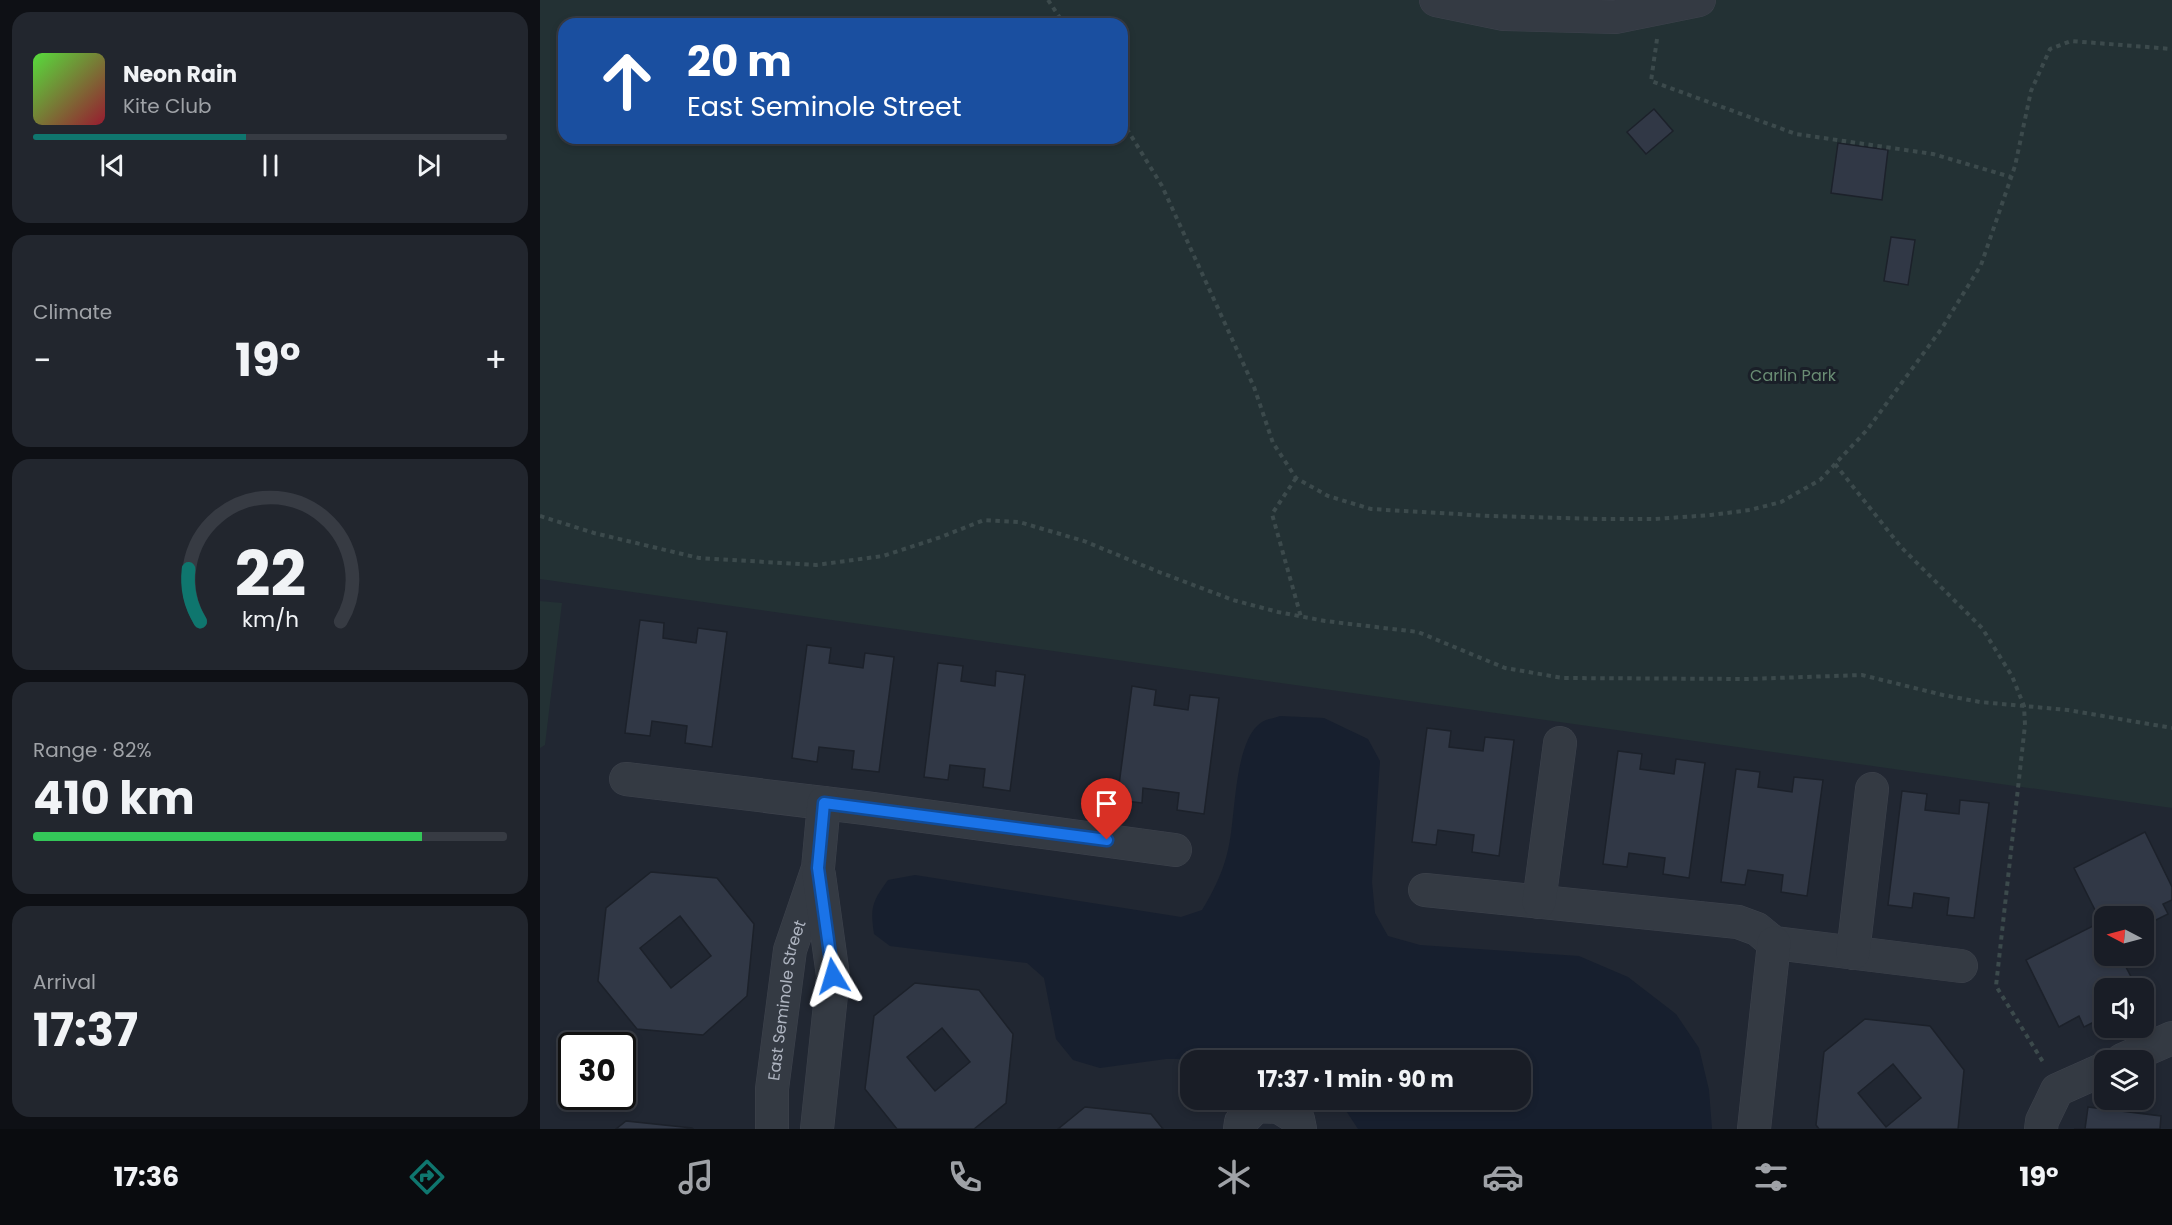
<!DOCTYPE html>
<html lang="en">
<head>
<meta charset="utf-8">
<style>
  :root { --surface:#191d26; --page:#22262e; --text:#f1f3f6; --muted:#9fa2a7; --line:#373b43; --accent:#0f766e }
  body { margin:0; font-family:Poppins,sans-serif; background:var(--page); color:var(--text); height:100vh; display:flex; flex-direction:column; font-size:22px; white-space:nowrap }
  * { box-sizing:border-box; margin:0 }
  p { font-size:20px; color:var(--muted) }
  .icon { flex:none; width:33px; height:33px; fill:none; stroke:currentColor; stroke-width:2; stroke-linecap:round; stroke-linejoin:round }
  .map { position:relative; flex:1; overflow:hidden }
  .details { display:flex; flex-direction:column; gap:12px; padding:12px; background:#0e1015; width:540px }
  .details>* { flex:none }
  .top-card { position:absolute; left:18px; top:18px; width:570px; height:126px; border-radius:18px; box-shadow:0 3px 9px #0003,0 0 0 2px var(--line); background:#1a4fa0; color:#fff; overflow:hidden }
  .needle { width:39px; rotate:276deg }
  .controls { position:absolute; left:1554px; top:906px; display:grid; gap:12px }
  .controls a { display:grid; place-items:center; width:60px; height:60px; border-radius:12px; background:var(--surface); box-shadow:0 3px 9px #0003,0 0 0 2px var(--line); font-size:30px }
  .speed { position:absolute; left:18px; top:1032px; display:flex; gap:12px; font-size:30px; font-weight:700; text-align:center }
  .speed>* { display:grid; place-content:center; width:78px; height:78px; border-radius:50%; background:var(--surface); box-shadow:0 3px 9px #0003,0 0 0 2px var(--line); line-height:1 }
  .speed .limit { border:3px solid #111; border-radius:9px; background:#fff; color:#111 }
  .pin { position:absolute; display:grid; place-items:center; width:51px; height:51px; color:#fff; margin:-62px -26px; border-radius:50% 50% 50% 0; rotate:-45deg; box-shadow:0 0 6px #0007 }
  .pin .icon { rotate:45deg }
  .me { position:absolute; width:66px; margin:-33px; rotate:353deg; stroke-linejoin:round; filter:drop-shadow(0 0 4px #0008) }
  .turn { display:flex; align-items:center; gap:21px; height:126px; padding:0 30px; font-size:27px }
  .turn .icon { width:78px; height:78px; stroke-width:2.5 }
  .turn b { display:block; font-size:42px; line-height:51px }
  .big { font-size:45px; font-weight:700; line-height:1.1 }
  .details .tile { flex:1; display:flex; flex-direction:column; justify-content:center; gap:9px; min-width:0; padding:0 21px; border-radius:18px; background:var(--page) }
  .details .dial { align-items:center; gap:0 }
  .dial svg { height:156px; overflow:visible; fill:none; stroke:var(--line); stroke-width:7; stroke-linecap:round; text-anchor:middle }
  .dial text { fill:var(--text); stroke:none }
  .song { display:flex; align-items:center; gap:18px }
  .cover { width:72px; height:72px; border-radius:9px; background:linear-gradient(135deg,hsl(110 70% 55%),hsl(350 70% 35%)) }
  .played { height:6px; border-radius:3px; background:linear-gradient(90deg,var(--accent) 45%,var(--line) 45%) }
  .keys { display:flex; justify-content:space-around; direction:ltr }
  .heat { display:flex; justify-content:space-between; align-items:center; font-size:33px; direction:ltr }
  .charge { height:9px; border-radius:4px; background:linear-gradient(90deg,#34c759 82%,var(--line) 0) }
  .trip { position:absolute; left:640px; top:1050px; width:351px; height:60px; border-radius:18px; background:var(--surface); box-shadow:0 3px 9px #0003,0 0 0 2px var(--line); font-weight:700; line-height:60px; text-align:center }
  .tabs { display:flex; height:96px; justify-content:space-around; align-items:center; background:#0a0c0f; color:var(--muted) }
  .tabs .icon { width:42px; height:42px }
  .tabs .current { color:var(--accent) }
  .tabs b { font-size:27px; color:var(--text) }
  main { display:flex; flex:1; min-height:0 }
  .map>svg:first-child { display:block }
</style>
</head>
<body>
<main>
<section class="details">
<div class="tile">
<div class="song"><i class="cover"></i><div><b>Neon Rain</b><p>Kite Club</p></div></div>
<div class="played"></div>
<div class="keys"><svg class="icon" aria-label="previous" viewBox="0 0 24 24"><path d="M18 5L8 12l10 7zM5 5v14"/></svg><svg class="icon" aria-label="pause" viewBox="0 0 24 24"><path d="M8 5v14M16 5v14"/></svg><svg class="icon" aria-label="next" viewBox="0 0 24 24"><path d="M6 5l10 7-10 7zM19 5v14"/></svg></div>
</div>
<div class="tile"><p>Climate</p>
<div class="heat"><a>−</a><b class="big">19°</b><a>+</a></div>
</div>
<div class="tile dial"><svg viewBox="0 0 100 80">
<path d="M14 69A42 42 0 1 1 86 69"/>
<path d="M14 69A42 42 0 0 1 8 42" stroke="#0f766e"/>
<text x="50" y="56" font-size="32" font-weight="700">22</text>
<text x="50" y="72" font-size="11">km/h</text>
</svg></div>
<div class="tile"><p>Range · 82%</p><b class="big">410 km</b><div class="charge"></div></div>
<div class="tile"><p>Arrival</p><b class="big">17:37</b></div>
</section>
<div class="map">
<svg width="1632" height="1129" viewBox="0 0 1632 1129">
  <rect width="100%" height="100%" fill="#212732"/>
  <!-- green -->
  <g fill="#233134" fill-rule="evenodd">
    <path d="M0 0H1632V808L0 579ZM24 24H582V138H24Z"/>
    <path d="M0 601 22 603 5 745 0 748Z"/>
  </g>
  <!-- water -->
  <path fill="#171f2e" d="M740 716 784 718 828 739 840 761 832 882 835 913 848 936 880 945 1039 956 1088 977 1136 1014 1159 1048 1169 1090 1172 1129H818L799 1100H981V1060L626 1059 560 1068 533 1060 516 1039 504 978 487 963 350 946 334 934C330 907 332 902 348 880L375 875 641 917 662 910C673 892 683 872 688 850 696 820 693 740 722 722 727 719 735 718 740 716Z"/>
  <!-- building -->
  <g fill="#313846" stroke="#1c212a" stroke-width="1.5" fill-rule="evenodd">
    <path d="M1114 109 1133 131 1106 154 1087 132Z"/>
    <path d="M1298 143 1348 150 1342 200 1291 193Z"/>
    <path d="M1351 237 1375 240 1368 285 1344 281Z"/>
    <path d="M100 620 124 623 123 638 156 643 158 628 187 632 172 747 145 743 147 726 112 721 110 736 85 733Z"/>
    <path d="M267 645 291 648 289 663 323 668 325 653 354 657 339 772 312 769 314 751 279 747 277 762 252 758Z"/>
    <path d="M398 663 423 666 421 681 455 686 456 671 485 675 470 791 443 787 445 769 410 765 408 780 384 777Z"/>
    <path d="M592 686 616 690 614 705 648 710 650 695 679 698 664 814 637 810 639 793 603 788 602 803 577 800Z"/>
    <path d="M887 728 911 731 909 747 943 751 945 737 974 740 959 856 932 852 934 835 898 830 896 845 872 842Z"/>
    <path d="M1078 751 1102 754 1100 769 1134 774 1136 759 1165 763 1149 878 1123 874 1125 858 1089 853 1087 867 1063 864Z"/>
    <path d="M1196 769 1220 772 1218 787 1252 792 1254 777 1283 780 1267 896 1241 892 1243 875 1208 870 1205 885 1181 882Z"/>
    <path d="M1362 791 1387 794 1385 810 1419 814 1420 800 1449 803 1434 918 1407 915 1409 898 1374 893 1372 908 1348 905Z"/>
    <path d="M1605 832 1632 887V900L1623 904 1628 914 1604 926V916H1564V956H1580L1597 988H1564V1017L1544 1027 1539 1016 1519 1027 1486 960 1561 922 1534 868Z"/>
    <path d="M111 872 177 878 214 924 207 996 163 1035 97 1029 58 981 66 908ZM140 916 171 956 131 988 100 948Z"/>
    <path d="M375 983 439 990 473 1034 466 1103 434 1129H357L325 1089 334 1016ZM402 1028 430 1062 395 1091 367 1057Z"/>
    <path d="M1325 1019 1390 1026 1424 1070 1418 1129H1279L1276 1125 1284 1052ZM1353 1064 1381 1098 1346 1127 1318 1093Z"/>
    <path d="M545 1107 611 1114 623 1129H518Z"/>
    <path d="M1548 1107 1621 1116 1620 1129H1534H1545Z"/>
    <path d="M86 1121 152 1128 153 1129H76Z"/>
  </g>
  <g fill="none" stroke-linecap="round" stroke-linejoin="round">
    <defs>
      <g id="minor">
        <path d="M896 0 964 14 1075 17 1159 0"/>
        <path d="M86 779 325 808 635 850"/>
        <path d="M885 890 1198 922 1217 929 1234 943 1421 966"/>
        <path d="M999 902 1020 743"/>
        <path d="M1313 953 1332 789"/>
        <path d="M1582 1060 1632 1038"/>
        <path id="s1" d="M232 1129V1089L250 950 278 868 284 803"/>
        <path d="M277 1129 293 976 279 875"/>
        <path d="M700 1129 701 1122 716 1106 739 1107 758 1119 760 1129"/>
        <path d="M1214 1129 1234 943"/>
        <path d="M1501 1129 1502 1121 1517 1090 1564 1069"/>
      </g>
    </defs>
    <!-- minor casing -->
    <use href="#minor" stroke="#3e434d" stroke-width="34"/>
    <!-- path -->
    <g stroke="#3c4a4c" stroke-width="4" stroke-dasharray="4.5 4.5" stroke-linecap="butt">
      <path d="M508 0 524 24"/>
      <path d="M1117 39 1111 81 1256 134 1393 154 1471 177"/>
      <path d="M582 121 622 186 714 387 733 443 756 478 788 496 831 509 950 516 1058 519H1115L1171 515 1210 510 1241 502 1280 480 1327 430 1402 328 1441 265 1475 166 1491 91 1510 49 1531 41 1632 49"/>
      <path d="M1295 464 1361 547 1442 628 1472 676 1484 706 1485 725 1456 986 1503 1062"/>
      <path d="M756 478 732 514 761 617"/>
      <path d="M0 516 54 533 159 558 276 565 343 556 401 537 444 520 479 522 544 541 619 572 693 600 738 612 785 621 878 632 965 668 1023 678 1208 679 1322 675 1403 695 1440 702 1528 710 1632 728"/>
    </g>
    <!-- minor -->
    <use href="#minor" stroke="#343a43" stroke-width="33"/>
  </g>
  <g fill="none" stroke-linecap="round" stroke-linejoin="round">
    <defs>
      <path id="route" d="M293 976 278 868 284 803 567 840"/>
    </defs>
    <!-- route casing -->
    <use href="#route" stroke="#114b97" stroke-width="15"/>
    <!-- route -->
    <use href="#route" stroke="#1a73e8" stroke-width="10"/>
  </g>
  <g text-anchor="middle" stroke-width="6" stroke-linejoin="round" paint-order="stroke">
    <!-- park labels -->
    <g font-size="16" fill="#6a8d74" stroke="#1a1f28">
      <text x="1253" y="381">Carlin Park</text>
    </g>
    <!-- street labels -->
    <g font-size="16" fill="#aeb4c0" stroke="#1a1f28">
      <text dy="6" stroke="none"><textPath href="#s1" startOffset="130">East Seminole Street</textPath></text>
    </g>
  </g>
</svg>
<div class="controls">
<a><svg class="needle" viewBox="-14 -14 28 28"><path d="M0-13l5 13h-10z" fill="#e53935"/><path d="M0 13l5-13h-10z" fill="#9fa2a7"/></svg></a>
<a><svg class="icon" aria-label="sound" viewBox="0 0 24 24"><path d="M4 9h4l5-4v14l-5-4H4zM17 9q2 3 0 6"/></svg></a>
<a><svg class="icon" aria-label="layers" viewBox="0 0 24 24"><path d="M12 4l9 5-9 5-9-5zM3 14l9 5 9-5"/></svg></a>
</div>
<div class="speed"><div class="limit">30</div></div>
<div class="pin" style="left:567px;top:840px;background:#d93025"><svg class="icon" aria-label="arrive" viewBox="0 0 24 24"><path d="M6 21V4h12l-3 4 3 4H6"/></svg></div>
<svg class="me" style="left:293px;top:976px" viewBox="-20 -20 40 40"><path d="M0-17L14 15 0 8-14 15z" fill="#1a73e8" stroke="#fff" stroke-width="4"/></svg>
<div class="trip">17:37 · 1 min · 90 m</div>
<div class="top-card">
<div class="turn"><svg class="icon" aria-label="ahead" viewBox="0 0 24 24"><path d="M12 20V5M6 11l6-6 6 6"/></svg><div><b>20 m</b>East Seminole Street</div></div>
</div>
</div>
</main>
<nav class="tabs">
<b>17:36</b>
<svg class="icon current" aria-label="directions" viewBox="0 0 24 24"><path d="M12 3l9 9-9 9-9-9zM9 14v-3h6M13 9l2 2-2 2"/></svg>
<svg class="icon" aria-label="music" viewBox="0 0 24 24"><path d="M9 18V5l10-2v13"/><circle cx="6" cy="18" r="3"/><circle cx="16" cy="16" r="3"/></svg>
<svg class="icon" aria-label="phone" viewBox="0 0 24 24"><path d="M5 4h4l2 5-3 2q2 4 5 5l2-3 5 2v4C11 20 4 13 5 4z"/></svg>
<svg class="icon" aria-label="climate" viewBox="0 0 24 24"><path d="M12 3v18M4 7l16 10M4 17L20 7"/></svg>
<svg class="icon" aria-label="car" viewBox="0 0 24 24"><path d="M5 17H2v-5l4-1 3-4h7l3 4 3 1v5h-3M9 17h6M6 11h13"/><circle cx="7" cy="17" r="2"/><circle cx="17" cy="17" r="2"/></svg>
<svg class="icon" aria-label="filters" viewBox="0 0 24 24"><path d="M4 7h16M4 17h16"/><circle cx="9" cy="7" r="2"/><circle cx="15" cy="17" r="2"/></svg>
<b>19°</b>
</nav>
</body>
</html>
